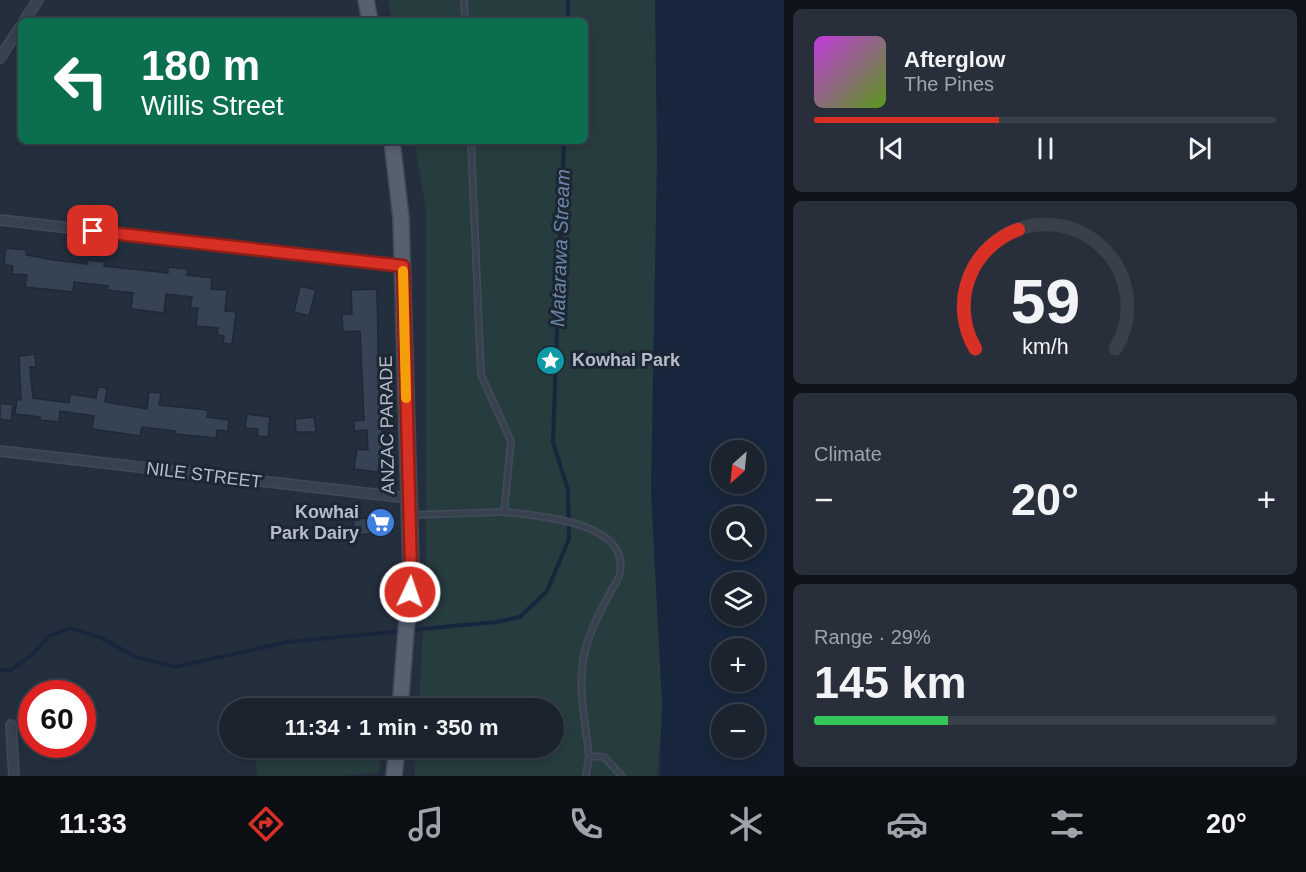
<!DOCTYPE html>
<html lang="en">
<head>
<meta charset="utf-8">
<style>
  :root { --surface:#1b232e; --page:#282f3a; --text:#f1f3f6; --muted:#a0a4aa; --line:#39404a; --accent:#d93025 }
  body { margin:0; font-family:Arial,sans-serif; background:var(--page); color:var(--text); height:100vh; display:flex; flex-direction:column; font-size:22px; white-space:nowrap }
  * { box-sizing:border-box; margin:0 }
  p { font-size:20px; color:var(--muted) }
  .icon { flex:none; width:33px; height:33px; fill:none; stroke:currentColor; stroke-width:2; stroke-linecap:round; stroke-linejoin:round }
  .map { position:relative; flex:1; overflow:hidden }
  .sheet { display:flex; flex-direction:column; gap:9px; padding:9px; background:#0f1319; width:522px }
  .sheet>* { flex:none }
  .guide { position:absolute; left:18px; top:18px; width:570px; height:126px; border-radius:9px; box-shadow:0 3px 9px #0003,0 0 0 2px var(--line); background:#0b6e4f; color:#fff; overflow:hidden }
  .needle { width:39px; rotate:207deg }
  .tools { position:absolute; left:711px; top:440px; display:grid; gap:12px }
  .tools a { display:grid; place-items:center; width:54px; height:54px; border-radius:50%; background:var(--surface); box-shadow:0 3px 9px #0003,0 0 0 2px var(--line); font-size:30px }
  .speed { position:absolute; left:18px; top:680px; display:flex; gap:12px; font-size:30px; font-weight:700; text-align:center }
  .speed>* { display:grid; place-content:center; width:78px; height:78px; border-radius:50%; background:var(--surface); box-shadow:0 3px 9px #0003,0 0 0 2px var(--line); line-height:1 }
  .speed .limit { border:9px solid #d22; background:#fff; color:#111 }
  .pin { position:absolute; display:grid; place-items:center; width:51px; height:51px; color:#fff; margin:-26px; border-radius:12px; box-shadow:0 3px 9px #0006 }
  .me { position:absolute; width:66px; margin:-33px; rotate:3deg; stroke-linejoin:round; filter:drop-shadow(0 0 4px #0008) }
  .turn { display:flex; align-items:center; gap:21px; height:126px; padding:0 24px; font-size:27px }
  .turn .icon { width:78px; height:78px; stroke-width:2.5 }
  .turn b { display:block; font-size:42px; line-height:51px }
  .big { font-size:45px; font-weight:600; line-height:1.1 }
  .sheet .card { flex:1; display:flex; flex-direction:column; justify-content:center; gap:9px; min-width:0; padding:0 21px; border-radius:9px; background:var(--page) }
  .sheet .dial { align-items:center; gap:0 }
  .dial svg { height:156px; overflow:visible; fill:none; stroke:var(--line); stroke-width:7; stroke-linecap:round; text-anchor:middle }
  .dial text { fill:var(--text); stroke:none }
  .song { display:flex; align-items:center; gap:18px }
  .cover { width:72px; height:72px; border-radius:9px; background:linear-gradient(135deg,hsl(290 70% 55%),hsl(90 70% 35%)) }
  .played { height:6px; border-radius:3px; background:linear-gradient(90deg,var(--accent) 40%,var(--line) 40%) }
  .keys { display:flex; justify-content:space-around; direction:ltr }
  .heat { display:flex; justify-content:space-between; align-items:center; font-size:33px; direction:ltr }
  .charge { height:9px; border-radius:4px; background:linear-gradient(90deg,#34c759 29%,var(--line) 0) }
  .trip { position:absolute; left:219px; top:698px; width:345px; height:60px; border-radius:30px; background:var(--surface); box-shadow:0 3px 9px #0003,0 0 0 2px var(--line); font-weight:600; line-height:60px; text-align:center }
  .tab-bar { display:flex; height:96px; justify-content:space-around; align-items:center; background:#0b0e12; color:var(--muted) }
  .tab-bar .icon { width:42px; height:42px }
  .tab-bar .on { color:var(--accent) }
  .tab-bar b { font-size:27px; color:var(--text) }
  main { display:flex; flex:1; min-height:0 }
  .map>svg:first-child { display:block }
</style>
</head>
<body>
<main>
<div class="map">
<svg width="784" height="776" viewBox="0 0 784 776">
  <rect width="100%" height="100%" fill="#242f3e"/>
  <!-- green -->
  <g fill="#263c3f">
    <path d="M388 0H657L668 651 657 776H414L417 747H554V708H419L426 571V209L414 141H585V21H392Z"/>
    <path d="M388 695 386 708H252V707Z"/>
    <path d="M255 747H382L379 773 340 776H257Z"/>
  </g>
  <!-- water -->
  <path fill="#17263c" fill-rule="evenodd" d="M655 0H784V776H660L662 703 651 492 657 159ZM722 450H754V483H722ZM722 516H754V549H722ZM722 582H754V615H722ZM722 648H754V681H722ZM722 714H754V747H722Z"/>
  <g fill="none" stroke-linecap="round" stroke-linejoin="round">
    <!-- stream -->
    <g stroke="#17263c" stroke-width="4">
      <path d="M568 0V21"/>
      <path d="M410 630 496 622 520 617 547 591 569 539 568 490 553 442 564 141"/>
      <path d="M0 670H11L33 654 49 636 70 628 101 638 136 657 175 667 288 642 402 631"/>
    </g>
  </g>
  <!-- building -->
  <g fill="#364354" stroke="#1f2835" stroke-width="1.5">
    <path d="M6 248 27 250 26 255 54 260 87 264V260L105 262 104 266 168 273V267L188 269 187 275 212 278 211 289 227 290 225 311 236 312 232 344 223 343 224 336 217 335 218 328 196 326 198 308H190L192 297 166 294 164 313 131 309 133 293 107 290 108 286 74 282 73 292 25 287 27 275 12 274 13 266 4 265Z"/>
    <path d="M300 286 316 290 309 316 294 312Z"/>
    <path d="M377 289 379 394 383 439 378 472 354 469 357 449 368 450 367 430 354 431V421L364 420 360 331 343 332 342 314H352L351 290Z"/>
    <path d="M35 354 36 367H30L33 398 69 403 70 394 96 398 98 387 107 388 105 402 147 409 149 392 161 393 159 405 208 410 207 417 229 420 228 431 217 430 216 438 175 434V431L142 427 140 436 92 429 94 416 60 411 59 422 40 420V417L15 414 17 399 21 400 19 356Z"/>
    <path d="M0 403 13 405 11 421 0 419Z"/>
    <path d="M247 414 270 417 268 437 257 436 258 429 245 428Z"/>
    <path d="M314 417 316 432H296L295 419Z"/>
    <path d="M388 511 390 532 355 535 353 519 370 518V512Z"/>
  </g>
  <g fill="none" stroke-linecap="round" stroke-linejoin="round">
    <defs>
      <g id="lane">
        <path d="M464 0 465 21"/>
        <path d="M471 141 481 375 511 441 504 512C537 516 630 521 620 573 619 580 613 587 610 593 601 610 591 628 586 647 576 682 585 720 589 756"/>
        <path d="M411 515 504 512"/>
        <path d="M586 776 589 756 604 757 622 776"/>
      </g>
      <g id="street">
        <path d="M24 21 38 0"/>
        <path d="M0 58 21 26"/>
        <path d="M0 220 403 266"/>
        <path d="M0 451 408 498"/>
        <path d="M11 725 14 776"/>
      </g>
      <g id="primary">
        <path d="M366 0 370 21"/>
        <path d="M392 141 401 218 411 569 400 708"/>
        <path d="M394 776 397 747"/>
      </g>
    </defs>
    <!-- lane casing -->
    <use href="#lane" stroke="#414a57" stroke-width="8"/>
    <!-- street casing -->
    <use href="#street" stroke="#414a57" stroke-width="12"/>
    <!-- primary casing -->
    <use href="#primary" stroke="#414a57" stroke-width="18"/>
    <!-- lane -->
    <use href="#lane" stroke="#38414e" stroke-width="4.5"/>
    <!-- street -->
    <use href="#street" stroke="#38414e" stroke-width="9"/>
    <!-- primary -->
    <use href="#primary" stroke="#56606e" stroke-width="15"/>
  </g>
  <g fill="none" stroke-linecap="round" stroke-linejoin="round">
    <defs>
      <path id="route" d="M93 231 403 266 411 569 410 592"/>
    </defs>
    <!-- route casing -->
    <use href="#route" stroke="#8d1f18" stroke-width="15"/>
    <!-- route -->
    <use href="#route" stroke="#d93025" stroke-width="10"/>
    <!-- slow -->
    <path stroke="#f59e0b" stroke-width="10" d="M403 271 406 398"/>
  </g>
  <!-- icons -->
  <defs>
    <symbol id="sight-disc" viewBox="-11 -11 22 22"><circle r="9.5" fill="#0f9aa8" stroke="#1d2633"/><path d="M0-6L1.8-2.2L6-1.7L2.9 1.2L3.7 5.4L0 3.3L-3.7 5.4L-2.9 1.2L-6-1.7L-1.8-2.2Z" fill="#fff"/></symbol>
    <symbol id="supermarket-disc" viewBox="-11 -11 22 22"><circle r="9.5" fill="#3f7fe0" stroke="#1d2633"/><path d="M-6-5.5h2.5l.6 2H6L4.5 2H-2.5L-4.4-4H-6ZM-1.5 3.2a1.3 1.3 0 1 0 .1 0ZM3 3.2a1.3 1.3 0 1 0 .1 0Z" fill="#fff"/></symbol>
  </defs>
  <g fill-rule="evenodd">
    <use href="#sight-disc" x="534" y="344" width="33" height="33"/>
    <use href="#supermarket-disc" x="364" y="506" width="33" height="33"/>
  </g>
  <g text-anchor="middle" stroke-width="6" stroke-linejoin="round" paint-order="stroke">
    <!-- poi labels -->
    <g font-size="18" font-weight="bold" fill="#b4bcc9" stroke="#1d2633" text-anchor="start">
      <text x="572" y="366">Kowhai Park</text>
      <text x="359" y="518" text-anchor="end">Kowhai<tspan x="359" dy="21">Park Dairy</tspan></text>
    </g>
    <!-- street labels -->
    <g font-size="18" fill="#b4bcc9" stroke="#1d2633">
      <text transform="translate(387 425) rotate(-91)" y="6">ANZAC PARADE</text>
      <text transform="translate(204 475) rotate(7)" y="6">NILE STREET</text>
    </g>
    <!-- water labels -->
    <g font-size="20" font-style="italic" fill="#6d86a8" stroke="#1d2633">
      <text transform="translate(560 248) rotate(-88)" y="7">Matarawa Stream</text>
    </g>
  </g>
</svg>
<div class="tools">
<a><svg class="needle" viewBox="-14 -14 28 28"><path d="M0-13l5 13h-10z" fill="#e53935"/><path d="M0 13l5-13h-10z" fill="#a0a4aa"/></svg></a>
<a><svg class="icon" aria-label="search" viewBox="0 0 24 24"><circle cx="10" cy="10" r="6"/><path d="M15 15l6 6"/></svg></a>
<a><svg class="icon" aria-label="layers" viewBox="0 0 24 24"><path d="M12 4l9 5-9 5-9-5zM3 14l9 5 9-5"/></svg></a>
<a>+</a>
<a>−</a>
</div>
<div class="speed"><div class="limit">60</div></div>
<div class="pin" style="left:93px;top:231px;background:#d93025"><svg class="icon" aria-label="arrive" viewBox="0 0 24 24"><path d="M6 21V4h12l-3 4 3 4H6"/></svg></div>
<svg class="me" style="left:410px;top:592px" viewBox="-20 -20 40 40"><circle r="17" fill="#d93025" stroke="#fff" stroke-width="3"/><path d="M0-11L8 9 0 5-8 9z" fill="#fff"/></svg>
<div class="trip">11:34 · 1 min · 350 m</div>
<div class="guide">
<div class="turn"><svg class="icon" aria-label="left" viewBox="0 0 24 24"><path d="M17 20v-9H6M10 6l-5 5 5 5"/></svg><div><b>180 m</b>Willis Street</div></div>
</div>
</div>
<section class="sheet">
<div class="card">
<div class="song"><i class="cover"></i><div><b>Afterglow</b><p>The Pines</p></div></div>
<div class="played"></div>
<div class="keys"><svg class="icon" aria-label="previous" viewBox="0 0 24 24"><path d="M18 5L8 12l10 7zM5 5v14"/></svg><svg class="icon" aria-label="pause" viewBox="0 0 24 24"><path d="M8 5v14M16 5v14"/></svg><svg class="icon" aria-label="next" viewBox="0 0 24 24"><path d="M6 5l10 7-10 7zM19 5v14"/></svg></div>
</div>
<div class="card dial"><svg viewBox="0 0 100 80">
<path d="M14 69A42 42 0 1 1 86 69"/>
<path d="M14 69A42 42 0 0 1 36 8" stroke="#d93025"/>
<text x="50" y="56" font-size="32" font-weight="700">59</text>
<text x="50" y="72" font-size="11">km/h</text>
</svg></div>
<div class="card"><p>Climate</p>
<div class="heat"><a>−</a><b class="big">20°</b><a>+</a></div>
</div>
<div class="card"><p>Range · 29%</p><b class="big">145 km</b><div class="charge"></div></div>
</section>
</main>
<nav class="tab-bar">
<b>11:33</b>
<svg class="icon on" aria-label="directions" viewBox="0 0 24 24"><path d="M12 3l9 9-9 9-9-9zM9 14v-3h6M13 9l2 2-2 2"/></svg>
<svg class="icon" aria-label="music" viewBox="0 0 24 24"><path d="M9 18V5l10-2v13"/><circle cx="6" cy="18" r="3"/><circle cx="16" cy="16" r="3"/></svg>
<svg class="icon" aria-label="phone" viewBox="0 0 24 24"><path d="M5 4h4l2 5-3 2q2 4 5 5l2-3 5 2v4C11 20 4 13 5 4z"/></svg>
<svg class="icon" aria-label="climate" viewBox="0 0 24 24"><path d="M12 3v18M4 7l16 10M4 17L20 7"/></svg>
<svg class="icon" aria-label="car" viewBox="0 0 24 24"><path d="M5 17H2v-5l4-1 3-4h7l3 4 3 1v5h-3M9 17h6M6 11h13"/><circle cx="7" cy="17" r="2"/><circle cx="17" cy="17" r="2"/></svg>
<svg class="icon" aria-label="filters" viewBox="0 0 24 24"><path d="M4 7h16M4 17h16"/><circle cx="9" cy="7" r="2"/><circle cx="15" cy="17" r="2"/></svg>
<b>20°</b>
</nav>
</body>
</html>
